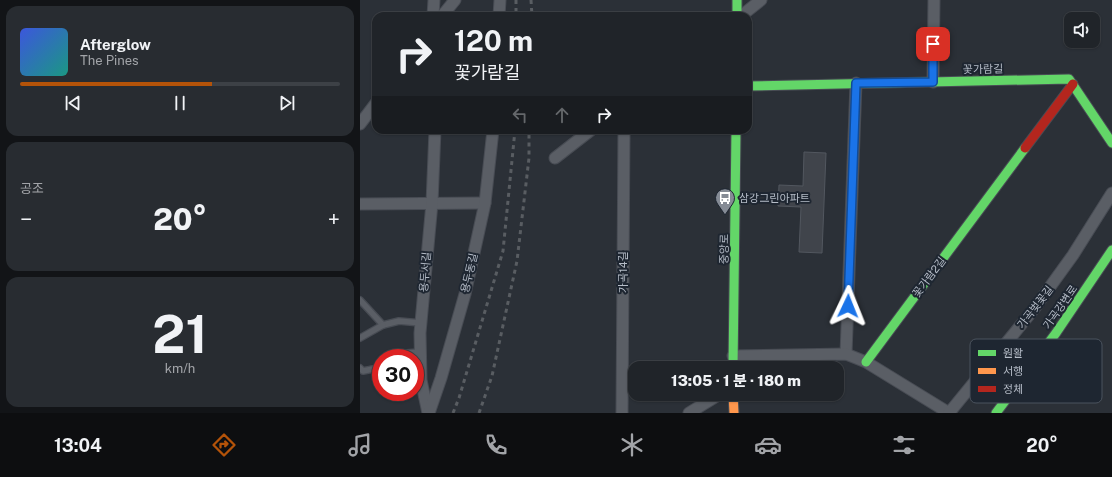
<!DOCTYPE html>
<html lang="ko">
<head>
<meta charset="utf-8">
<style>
  :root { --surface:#202429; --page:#282c31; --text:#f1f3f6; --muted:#a2a4a8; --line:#3d4146; --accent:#b45309 }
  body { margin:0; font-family:"Public Sans","Noto Sans KR",sans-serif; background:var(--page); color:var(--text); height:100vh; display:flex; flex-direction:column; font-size:15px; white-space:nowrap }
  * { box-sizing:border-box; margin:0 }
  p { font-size:13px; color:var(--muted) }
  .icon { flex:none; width:22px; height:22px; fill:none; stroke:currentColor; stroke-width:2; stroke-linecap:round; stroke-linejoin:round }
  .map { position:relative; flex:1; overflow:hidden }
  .panel { display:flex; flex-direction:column; gap:6px; padding:6px; background:#121417; width:360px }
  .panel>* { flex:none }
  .hud { position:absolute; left:12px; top:12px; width:380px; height:122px; border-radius:12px; box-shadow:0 1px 3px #0004,0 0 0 1px var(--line); background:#202429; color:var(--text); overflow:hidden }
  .controls { position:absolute; left:704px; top:12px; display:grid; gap:8px }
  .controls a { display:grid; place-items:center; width:36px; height:36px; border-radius:8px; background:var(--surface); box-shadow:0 1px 3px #0004,0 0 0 1px var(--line); font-size:20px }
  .speed { position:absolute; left:12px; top:349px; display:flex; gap:8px; font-size:20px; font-weight:700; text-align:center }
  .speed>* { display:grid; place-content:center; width:52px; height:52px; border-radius:50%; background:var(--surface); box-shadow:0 1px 3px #0004,0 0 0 1px var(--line); line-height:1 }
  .speed .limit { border:6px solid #d22; background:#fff; color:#111 }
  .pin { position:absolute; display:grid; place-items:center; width:34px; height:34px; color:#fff; margin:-17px; border-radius:8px; box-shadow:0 2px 6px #0006 }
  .me { position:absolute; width:44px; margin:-22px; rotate:2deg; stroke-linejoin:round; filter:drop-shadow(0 0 3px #0008) }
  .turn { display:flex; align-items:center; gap:14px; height:84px; padding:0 16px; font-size:18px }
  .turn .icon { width:52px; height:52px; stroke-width:2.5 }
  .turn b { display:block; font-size:28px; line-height:34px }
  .lanes { display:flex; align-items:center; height:38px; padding:0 16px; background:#0003; justify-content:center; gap:20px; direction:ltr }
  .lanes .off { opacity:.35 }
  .big { font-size:30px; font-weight:800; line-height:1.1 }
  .panel .widget { flex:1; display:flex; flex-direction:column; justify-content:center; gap:6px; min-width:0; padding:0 14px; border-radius:12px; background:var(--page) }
  .panel .dial { align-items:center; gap:0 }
  .dial b { font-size:52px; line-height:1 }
  .song { display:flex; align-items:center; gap:12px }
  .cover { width:48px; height:48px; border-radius:6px; background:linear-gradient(135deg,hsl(230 70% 55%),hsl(170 70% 35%)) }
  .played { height:4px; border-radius:2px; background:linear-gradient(90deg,var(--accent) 60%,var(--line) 60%) }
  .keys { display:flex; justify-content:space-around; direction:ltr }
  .heat { display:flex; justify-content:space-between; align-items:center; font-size:22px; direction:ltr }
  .trip { position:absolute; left:268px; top:361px; width:216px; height:40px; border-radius:12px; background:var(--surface); box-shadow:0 1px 3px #0004,0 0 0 1px var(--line); font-weight:800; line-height:40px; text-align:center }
  .dock { display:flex; height:64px; justify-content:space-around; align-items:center; background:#0d0e10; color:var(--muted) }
  .dock .icon { width:28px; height:28px }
  .dock .active { color:var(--accent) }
  .dock b { font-size:18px; color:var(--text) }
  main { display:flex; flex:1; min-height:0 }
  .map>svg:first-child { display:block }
</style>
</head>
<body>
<main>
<section class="panel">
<div class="widget">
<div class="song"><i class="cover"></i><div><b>Afterglow</b><p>The Pines</p></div></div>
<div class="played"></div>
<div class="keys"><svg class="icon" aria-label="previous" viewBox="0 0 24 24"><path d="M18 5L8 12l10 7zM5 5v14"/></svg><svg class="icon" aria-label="pause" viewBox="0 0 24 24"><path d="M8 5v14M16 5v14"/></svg><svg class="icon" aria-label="next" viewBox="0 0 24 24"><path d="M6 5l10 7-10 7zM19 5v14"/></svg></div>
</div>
<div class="widget"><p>공조</p>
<div class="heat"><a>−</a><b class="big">20°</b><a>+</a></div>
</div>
<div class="widget dial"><b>21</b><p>km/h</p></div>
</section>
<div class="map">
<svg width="752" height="413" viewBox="0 0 752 413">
  <rect width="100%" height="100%" fill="#2b3037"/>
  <!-- building -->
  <path fill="#40444b" stroke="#52575f" d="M444 152 466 153 462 253 439 252 441 207 418 206 419 185 443 186Z"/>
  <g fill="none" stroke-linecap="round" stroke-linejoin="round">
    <defs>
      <g id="lane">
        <path d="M0 300 23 325 39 321 61 323"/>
        <path d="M0 338 23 325"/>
        <path d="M33 358 34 354 60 352"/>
        <path d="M0 368 3 371 13 369H21"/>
      </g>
      <g id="street">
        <path d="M73 16 74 0"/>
        <path d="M82 16 95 0"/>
        <path d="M139 16 140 0"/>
        <path d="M381 16 401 0"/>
        <path d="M573 82 574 0"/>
        <path d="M0 124 16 103"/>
        <path d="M195 158 231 130"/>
        <path d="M0 204 125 203"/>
        <path d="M486 354 496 83"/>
        <path d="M373 356 486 354 506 362 589 413"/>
        <path d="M68 413 61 380 60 333 72 203 75 130"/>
        <path d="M69 413 81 378 105 294 125 203 133 130"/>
        <path d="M262 413 264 130"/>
        <path d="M329 413 360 394"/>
        <path d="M589 413 674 309 713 255 752 193"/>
      </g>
      <g id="fast">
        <path d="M377 0V16"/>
        <path d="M388 86 709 79 752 143"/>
        <path d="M506 362 665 148"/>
        <path d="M373 368 376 130"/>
        <path d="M636 413 696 333 752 250"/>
      </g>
      <path id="slow" d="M373 394 374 413"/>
      <path id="jam" d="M665 148 713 84"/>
    </defs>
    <!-- lane casing -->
    <use href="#lane" stroke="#484c54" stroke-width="8"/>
    <!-- street casing -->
    <use href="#street" stroke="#484c54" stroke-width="13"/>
    <!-- fast casing -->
    <use href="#fast" stroke="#484c54" stroke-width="11"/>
    <!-- slow casing -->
    <use href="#slow" stroke="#484c54" stroke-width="11"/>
    <!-- jam casing -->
    <use href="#jam" stroke="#484c54" stroke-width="11"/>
    <!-- lane -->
    <use href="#lane" stroke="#5a5e65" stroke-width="5.5"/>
    <!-- street -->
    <use href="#street" stroke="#5a5e65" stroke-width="11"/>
    <!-- fast -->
    <use href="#fast" stroke="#63d668" stroke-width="9"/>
    <!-- slow -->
    <use href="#slow" stroke="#ff974d" stroke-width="9"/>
    <!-- jam -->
    <use href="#jam" stroke="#b3261e" stroke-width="9"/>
    <!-- rail -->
    <g stroke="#595d62" stroke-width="3" stroke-dasharray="4 4" stroke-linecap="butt">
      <path d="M156 0V16"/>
      <path d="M171 0 172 16"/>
      <path d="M93 413 99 398 143 251 155 130"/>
      <path d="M119 413 132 376 157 261 169 158V130"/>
    </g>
  </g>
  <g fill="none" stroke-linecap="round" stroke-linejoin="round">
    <defs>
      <path id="route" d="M488 306 496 83 573 82V44"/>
    </defs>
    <!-- route casing -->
    <use href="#route" stroke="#114b97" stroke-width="10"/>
    <!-- route -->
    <use href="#route" stroke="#1a73e8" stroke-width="7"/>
  </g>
  <!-- icons -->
  <defs>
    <symbol id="bus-pin" viewBox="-11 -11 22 30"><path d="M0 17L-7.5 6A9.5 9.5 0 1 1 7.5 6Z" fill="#858b95" stroke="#1e2631"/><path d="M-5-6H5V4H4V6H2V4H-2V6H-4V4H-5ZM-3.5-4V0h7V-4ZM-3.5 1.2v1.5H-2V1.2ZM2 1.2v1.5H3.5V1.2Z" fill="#fff"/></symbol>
  </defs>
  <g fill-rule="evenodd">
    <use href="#bus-pin" x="354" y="187" width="22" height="30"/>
  </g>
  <g text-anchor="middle" stroke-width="4" stroke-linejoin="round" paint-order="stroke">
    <!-- street labels -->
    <g font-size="11" fill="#b5bcc7" stroke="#1e2631">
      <text transform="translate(623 69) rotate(-1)" y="4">꽃가람길</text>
      <text transform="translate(364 249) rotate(-89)" y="4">중앙로</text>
      <text transform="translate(65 272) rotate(-85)" y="4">용두서길</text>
      <text transform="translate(263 272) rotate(-90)" y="4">가곡14길</text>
      <text transform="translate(109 273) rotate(-77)" y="4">용두동길</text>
      <text transform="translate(569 277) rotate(-53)" y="4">꽃가람2길</text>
      <text transform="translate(675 307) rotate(-52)" y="4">가곡벚꽃길</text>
      <text transform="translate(700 307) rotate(-55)" y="4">가곡강변로</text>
    </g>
    <!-- poi labels -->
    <g font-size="11" fill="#b5bcc7" stroke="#1e2631" text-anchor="start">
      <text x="379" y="202">삼강그린아파트</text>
    </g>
  </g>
  <!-- legend -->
  <rect x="610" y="339" width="132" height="64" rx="6" fill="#1e2631" stroke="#4b535e" stroke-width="1"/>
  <rect x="618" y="350" width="18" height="6" fill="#63d668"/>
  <rect x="618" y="368" width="18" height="6" fill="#ff974d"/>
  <rect x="618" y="386" width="18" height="6" fill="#b3261e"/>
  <g font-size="11" fill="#b5bcc7">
    <text x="643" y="357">원활</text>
    <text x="643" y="375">서행</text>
    <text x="643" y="393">정체</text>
  </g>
</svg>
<div class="controls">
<a><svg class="icon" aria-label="sound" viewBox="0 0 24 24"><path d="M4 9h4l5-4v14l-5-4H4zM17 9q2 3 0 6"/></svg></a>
</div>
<div class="speed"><div class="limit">30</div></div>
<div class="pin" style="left:573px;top:44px;background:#d93025"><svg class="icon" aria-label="arrive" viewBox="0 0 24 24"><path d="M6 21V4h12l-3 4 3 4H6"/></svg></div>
<svg class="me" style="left:488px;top:306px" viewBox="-20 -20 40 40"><path d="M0-17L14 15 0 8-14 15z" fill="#1a73e8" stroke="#fff" stroke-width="4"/></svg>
<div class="trip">13:05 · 1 분 · 180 m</div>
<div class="hud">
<div class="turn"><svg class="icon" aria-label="right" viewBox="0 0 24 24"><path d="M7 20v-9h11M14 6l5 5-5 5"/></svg><div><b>120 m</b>꽃가람길</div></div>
<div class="lanes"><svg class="icon off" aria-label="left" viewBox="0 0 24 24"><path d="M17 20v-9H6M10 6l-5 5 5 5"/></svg><svg class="icon off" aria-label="ahead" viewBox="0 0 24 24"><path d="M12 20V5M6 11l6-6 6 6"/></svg><svg class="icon" aria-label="right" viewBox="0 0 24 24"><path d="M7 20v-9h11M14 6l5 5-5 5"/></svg></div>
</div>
</div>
</main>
<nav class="dock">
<b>13:04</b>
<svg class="icon active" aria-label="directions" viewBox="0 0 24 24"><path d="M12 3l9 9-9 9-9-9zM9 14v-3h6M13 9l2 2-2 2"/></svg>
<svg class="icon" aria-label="music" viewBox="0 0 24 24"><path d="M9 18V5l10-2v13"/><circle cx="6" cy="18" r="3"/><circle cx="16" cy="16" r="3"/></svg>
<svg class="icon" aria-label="phone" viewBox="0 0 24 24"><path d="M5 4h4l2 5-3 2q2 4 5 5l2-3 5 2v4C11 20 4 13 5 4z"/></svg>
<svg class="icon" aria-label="climate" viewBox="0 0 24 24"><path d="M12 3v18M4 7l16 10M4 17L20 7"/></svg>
<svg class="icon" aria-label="car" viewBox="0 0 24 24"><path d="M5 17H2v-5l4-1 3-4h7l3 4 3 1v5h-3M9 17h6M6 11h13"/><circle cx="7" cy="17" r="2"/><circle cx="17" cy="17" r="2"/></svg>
<svg class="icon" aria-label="filters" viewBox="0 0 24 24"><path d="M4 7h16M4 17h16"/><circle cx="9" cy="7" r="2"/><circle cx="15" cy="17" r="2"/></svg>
<b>20°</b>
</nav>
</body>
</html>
